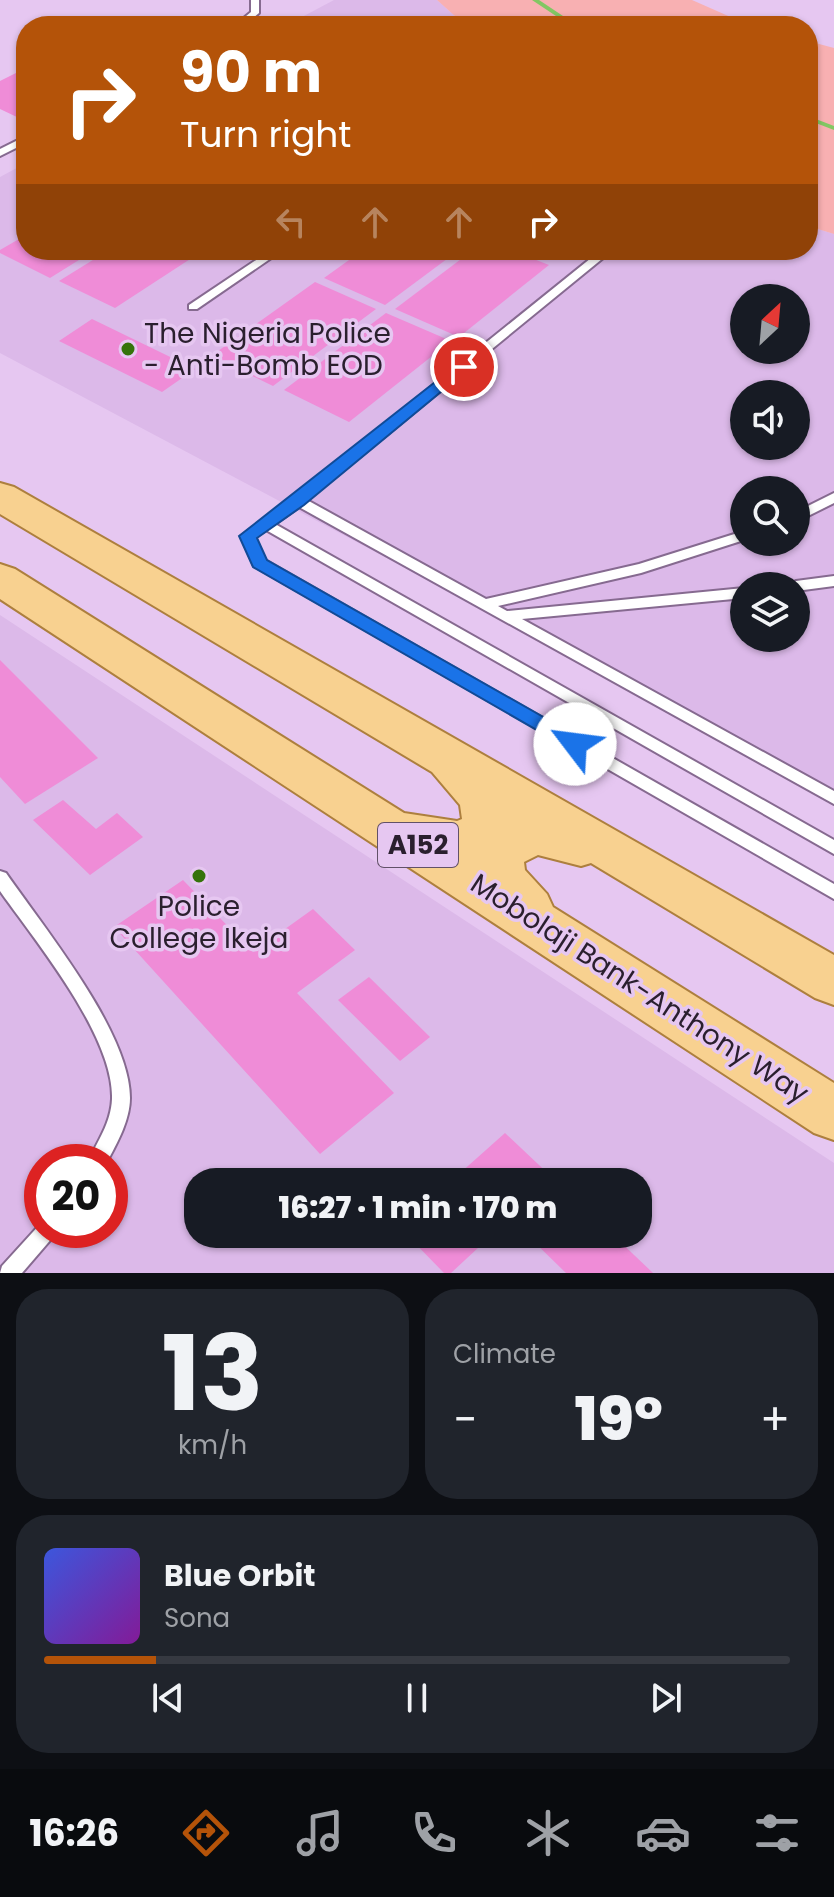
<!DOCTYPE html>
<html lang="en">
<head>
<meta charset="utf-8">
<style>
  :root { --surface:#171b24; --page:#20242c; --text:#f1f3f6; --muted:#9ea1a6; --line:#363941; --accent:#b45309 }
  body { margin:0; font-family:Poppins,sans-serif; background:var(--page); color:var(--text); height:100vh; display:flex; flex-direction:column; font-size:30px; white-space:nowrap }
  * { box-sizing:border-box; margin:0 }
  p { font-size:26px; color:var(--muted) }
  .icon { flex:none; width:44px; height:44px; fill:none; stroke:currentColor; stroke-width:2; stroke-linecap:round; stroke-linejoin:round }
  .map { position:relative; height:1273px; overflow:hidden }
  .drawer { display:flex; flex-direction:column; gap:16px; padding:16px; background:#0d0f14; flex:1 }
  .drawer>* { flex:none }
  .guide { position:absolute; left:16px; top:16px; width:802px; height:244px; border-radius:32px; box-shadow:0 2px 6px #0004; background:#b45309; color:#fff; overflow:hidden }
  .needle { width:52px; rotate:26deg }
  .controls { position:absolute; left:730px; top:284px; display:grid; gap:16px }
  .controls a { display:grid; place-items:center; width:80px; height:80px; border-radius:50%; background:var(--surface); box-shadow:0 2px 6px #0004; font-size:40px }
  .speed { position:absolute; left:24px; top:1144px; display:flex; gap:16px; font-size:40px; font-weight:700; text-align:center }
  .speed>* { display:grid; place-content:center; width:104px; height:104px; border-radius:50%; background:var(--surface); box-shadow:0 2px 6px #0004; line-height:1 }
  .speed .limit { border:12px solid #d22; background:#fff; color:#111 }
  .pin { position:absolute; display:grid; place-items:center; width:68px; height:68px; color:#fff; margin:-34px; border:4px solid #fff; border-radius:50%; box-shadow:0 2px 8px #0007 }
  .me { position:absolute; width:88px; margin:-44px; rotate:300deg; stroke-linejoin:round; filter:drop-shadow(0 0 6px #0008) }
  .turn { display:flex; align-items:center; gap:28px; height:168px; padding:0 32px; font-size:36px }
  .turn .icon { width:104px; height:104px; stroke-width:2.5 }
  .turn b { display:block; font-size:56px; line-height:68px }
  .lanes { display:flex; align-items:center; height:76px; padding:0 32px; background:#0003; justify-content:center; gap:40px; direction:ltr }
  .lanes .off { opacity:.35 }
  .big { font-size:60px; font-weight:800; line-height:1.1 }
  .drawer .widget { flex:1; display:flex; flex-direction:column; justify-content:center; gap:12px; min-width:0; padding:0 28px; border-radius:32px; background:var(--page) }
  .drawer .dial { align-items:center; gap:0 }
  .dial b { font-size:104px; line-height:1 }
  .song { display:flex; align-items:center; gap:24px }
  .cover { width:96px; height:96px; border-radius:12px; background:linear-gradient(135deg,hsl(230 70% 55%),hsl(290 70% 35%)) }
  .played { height:8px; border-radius:4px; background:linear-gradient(90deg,var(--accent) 15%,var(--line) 15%) }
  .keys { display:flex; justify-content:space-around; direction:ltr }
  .heat { display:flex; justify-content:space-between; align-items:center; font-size:44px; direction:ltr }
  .drawer .tiles { flex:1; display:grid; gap:16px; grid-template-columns:1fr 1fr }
  .widget:last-child { grid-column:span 2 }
  .trip { position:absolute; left:184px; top:1168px; width:468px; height:80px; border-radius:32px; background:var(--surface); box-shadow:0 2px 6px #0004; font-weight:800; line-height:80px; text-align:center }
  .tabs { display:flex; height:128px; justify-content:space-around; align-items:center; background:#090b0e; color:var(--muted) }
  .tabs .icon { width:56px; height:56px }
  .tabs .active { color:var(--accent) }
  .tabs b { font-size:36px; color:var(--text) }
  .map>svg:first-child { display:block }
</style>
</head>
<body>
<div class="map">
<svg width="834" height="1273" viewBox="0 0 834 1273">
  <rect width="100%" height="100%" fill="#e6c7f1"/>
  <!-- built -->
  <g fill="#dcb9e9" fill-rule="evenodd">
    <path d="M334 0H437L466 26H285Z"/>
    <path d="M26 163V250H808V226L834 234V795L0 353V177ZM744 298H796V350H744ZM744 394H796V446H744ZM744 490H796V542H744ZM744 586H796V638H744Z"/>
    <path d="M0 615 834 1163V1273H0ZM42 1162H110V1230H42ZM198 1182H638V1234H198Z"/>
  </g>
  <!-- green -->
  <g fill="#f8b0b2">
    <path d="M437 0H692L751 26H466Z"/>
    <path d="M808 41 834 48V234L808 226Z"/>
  </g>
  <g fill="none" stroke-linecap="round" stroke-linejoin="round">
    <!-- stream -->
    <g fill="#82c763" fill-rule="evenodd">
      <path d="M532 0H539L578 26H571Z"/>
      <path d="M808 116 834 126V130L808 120Z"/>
    </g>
  </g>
  <!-- building -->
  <g fill="#ef8cd7">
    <path d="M26 68V115L19 118 0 109V81Z"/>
    <path d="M26 235V250H95L50 278 0 253V250Z"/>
    <path d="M109 250H204L115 308 59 281Z"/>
    <path d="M363 250H459L385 305 324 278Z"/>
    <path d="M473 250H511L549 265 459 337 395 309Z"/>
    <path d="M315 282 376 309 273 386 211 356Z"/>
    <path d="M386 313 451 341 349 422 284 390Z"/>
    <path d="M92 319 195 369 162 392 59 341Z"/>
    <path d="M0 660 98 758 25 804 0 777Z"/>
    <path d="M63 800 96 829 117 813 143 837 90 875 33 820Z"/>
    <path d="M183 880 253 952 313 909 355 950 297 993 394 1093 320 1154 114 927Z"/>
    <path d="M369 977 430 1037 400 1061 338 1000Z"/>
    <path d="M505 1133 557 1182H450Z"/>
    <path d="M406 1234H493L451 1273H444Z"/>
    <path d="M526 1234H612L653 1273H566Z"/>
  </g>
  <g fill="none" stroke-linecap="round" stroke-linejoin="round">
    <defs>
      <g id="service">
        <path d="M251 0H259V13L244 26H234L251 12Z"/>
        <path d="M26 136V143L0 156V149Z"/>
        <path d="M271 250H283L197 309H189V305Z"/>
        <path d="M601 250H613L307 500 486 599 639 564 744 531V540L641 573 498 606 507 611 744 588V598L522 619 834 791V804L299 507 275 524 834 840V854L266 530 255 537 265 560 834 884V899L254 566 241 536 293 498Z"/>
        <path d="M834 493V503L796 522V512Z"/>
        <path d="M834 576V586L796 591V586H789L796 581Z"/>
        <path d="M0 871 6 873C44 928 130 1032 130 1098 130 1120 117 1143 107 1162H88C97 1142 111 1123 112 1099 114 1036 36 942 0 891Z"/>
        <path d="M42 1222V1230H56L53 1237 22 1273H0L2 1266Z"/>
      </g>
      <path id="primary" d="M0 483 14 487 834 955V1005L815 998 591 863 581 866 538 855 524 862 525 870 547 894 553 907 834 1083V1140L814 1133 0 599V564L15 569 404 813 457 821 462 819 460 805 432 772 0 514Z"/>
    </defs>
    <!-- service casing -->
    <use href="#service" stroke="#866a90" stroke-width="4"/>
    <!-- primary casing -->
    <use href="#primary" stroke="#ad7f3e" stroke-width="4"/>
    <!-- service -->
    <use href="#service" fill="#fff" fill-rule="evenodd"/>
    <!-- primary -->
    <use href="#primary" fill="#f8d190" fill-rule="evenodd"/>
  </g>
  <!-- route -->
  <path fill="#1a73e8" stroke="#114b97" stroke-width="2" d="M458 364 471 367 304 505 257 538 267 560 582 739 585 744 575 752 253 567 239 536Z"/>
  <!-- markers -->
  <g fill="#35730a" stroke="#e6c7f1" stroke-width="3">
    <circle cx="128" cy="349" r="8"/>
    <circle cx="199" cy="876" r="8"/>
  </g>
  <g text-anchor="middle" stroke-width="7" stroke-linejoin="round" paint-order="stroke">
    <!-- shield labels -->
    <rect fill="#e6c7f1" stroke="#625168" stroke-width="2" x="378" y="823" width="80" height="44" rx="6"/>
    <g font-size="26" font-weight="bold" fill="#2a1f2e">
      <text x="418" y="854">A152</text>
    </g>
    <!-- poi labels -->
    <g font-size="28" fill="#2a1f2e" stroke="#e6c7f1" text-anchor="start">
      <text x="144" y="343">The Nigeria Police<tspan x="144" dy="32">- Anti-Bomb EOD</tspan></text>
      <text x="199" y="916" text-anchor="middle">Police<tspan x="199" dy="32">College Ikeja</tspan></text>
    </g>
    <!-- street labels -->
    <g font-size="28" fill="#2a1f2e" stroke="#e6c7f1">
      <text transform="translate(640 988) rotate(33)" y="10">Mobolaji Bank-Anthony Way</text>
    </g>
  </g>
</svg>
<div class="controls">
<a><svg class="needle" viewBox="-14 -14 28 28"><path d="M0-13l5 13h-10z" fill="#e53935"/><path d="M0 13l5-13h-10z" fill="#9ea1a6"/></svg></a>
<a><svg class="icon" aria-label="sound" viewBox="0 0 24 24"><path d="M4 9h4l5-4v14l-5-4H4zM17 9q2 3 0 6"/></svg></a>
<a><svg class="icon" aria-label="search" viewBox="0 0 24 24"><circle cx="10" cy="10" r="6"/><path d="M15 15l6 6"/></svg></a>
<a><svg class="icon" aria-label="layers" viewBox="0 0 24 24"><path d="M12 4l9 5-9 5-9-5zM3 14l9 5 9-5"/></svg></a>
</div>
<div class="speed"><div class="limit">20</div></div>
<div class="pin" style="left:464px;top:367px;background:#d93025"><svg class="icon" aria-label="arrive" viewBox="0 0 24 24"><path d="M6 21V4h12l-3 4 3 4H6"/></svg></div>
<svg class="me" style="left:575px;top:744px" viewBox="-20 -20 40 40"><circle r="19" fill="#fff"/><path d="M0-13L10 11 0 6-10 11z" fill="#1a73e8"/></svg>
<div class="trip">16:27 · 1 min · 170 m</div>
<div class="guide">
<div class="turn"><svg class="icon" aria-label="right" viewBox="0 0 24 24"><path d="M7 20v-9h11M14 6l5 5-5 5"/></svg><div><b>90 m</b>Turn right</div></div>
<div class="lanes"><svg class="icon off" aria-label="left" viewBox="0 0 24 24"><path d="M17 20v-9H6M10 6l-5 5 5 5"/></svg><svg class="icon off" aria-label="ahead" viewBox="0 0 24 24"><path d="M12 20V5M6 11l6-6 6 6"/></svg><svg class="icon off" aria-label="ahead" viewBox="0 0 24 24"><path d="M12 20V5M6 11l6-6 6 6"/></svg><svg class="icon" aria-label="right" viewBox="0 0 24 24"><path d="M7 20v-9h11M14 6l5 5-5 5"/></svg></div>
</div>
</div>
<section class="drawer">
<div class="tiles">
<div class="widget dial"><b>13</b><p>km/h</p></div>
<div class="widget"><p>Climate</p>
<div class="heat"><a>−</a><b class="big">19°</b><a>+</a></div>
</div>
<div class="widget">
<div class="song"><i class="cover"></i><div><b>Blue Orbit</b><p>Sona</p></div></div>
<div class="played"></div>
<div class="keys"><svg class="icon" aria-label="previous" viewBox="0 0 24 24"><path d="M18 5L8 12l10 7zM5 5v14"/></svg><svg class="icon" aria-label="pause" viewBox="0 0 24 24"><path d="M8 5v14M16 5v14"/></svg><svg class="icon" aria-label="next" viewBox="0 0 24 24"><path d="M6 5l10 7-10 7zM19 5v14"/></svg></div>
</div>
</div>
</section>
<nav class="tabs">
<b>16:26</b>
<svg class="icon active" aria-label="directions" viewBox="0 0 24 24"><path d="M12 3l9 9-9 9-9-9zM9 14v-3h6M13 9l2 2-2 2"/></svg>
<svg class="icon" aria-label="music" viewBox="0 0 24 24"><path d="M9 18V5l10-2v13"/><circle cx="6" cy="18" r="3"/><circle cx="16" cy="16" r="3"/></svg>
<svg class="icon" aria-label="phone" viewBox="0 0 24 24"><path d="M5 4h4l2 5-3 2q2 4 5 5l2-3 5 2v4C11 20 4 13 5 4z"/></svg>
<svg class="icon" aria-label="climate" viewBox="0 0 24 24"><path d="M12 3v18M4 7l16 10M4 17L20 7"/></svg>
<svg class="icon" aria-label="car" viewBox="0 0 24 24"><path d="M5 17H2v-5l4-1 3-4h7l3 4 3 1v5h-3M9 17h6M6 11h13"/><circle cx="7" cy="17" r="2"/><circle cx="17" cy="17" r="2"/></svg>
<svg class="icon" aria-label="filters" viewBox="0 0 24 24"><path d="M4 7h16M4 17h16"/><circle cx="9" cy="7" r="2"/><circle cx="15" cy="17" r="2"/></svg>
</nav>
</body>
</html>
